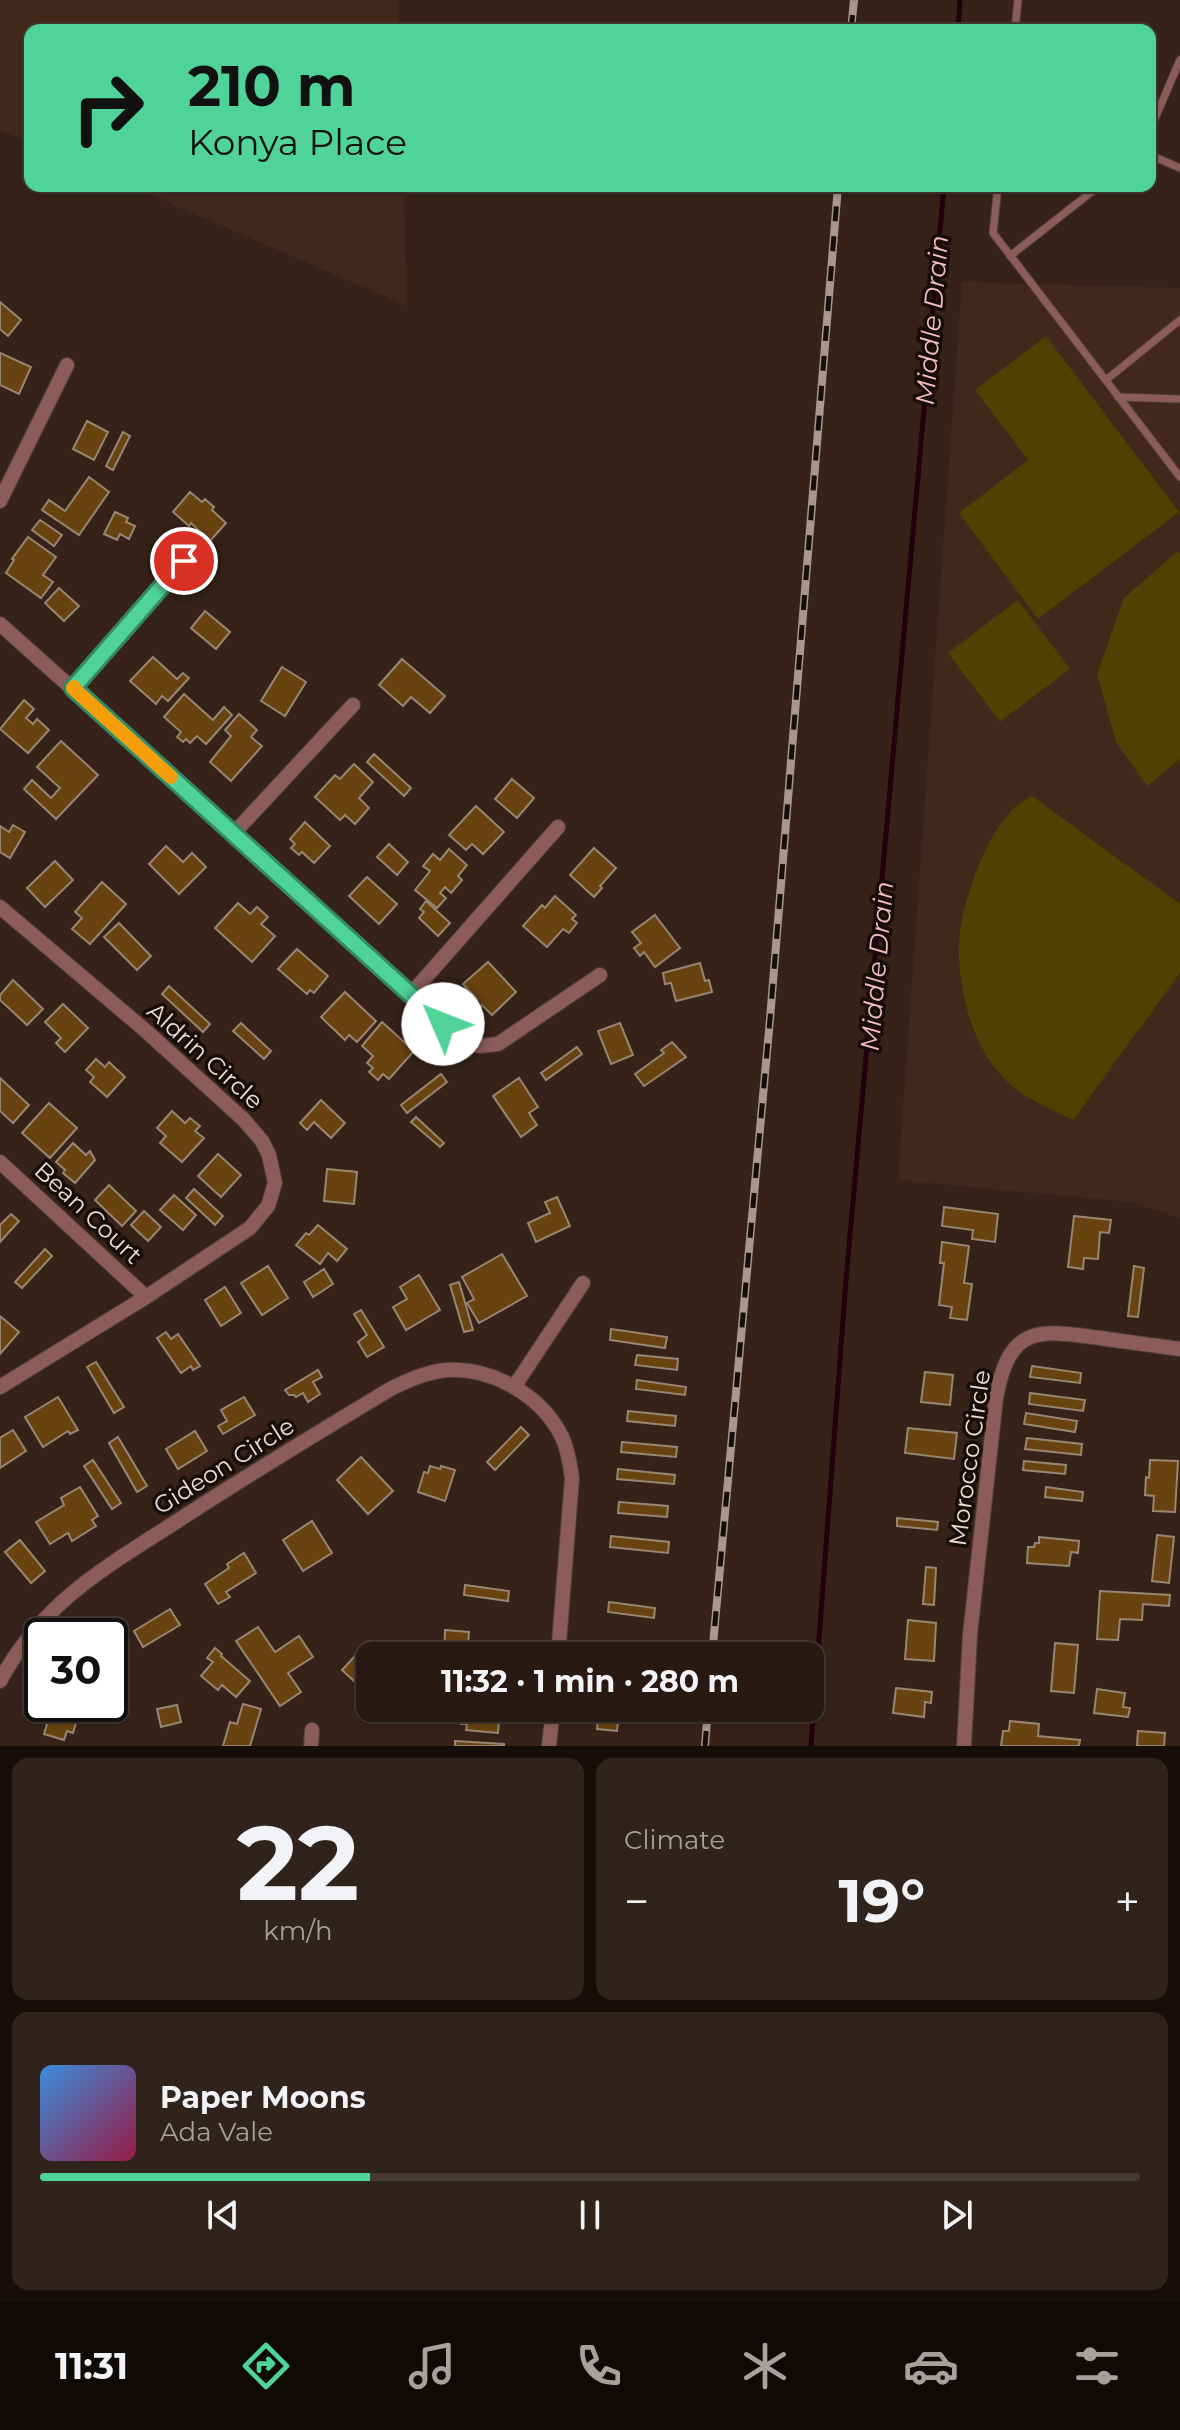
<!DOCTYPE html>
<html lang="en">
<head>
<meta charset="utf-8">
<style>
  :root { --surface:#281a12; --page:#30231b; --text:#f1f3f6; --muted:#a5a19f; --line:#443832; --accent:#4fd399 }
  body { margin:0; font-family:Montserrat,sans-serif; background:var(--page); color:var(--text); height:100vh; display:flex; flex-direction:column; font-size:30px; white-space:nowrap }
  * { box-sizing:border-box; margin:0 }
  p { font-size:26px; color:var(--muted) }
  .icon { flex:none; width:44px; height:44px; fill:none; stroke:currentColor; stroke-width:2; stroke-linecap:round; stroke-linejoin:round }
  .map { position:relative; height:1746px; overflow:hidden }
  .drawer { display:flex; flex-direction:column; gap:12px; padding:12px; background:#160e0a; flex:1 }
  .drawer>* { flex:none }
  .hud { position:absolute; left:24px; top:24px; width:1132px; height:168px; border-radius:16px; box-shadow:0 2px 6px #0004,0 0 0 2px var(--line); background:#4fd399; color:#111; overflow:hidden }
  .speed { position:absolute; left:24px; top:1618px; display:flex; gap:16px; font-size:40px; font-weight:700; text-align:center }
  .speed>* { display:grid; place-content:center; width:104px; height:104px; border-radius:50%; background:var(--surface); box-shadow:0 2px 6px #0004,0 0 0 2px var(--line); line-height:1 }
  .speed .limit { border:4px solid #111; border-radius:12px; background:#fff; color:#111 }
  .pin { position:absolute; display:grid; place-items:center; width:68px; height:68px; color:#fff; margin:-34px; border:4px solid #fff; border-radius:50%; box-shadow:0 2px 8px #0007 }
  .me { position:absolute; width:88px; margin:-44px; rotate:314deg; stroke-linejoin:round; filter:drop-shadow(0 0 6px #0008) }
  .turn { display:flex; align-items:center; gap:28px; height:168px; padding:0 32px; font-size:36px }
  .turn .icon { width:104px; height:104px; stroke-width:2.5 }
  .turn b { display:block; font-size:56px; line-height:68px }
  .big { font-size:60px; font-weight:700; line-height:1.1 }
  .drawer .card { flex:1; display:flex; flex-direction:column; justify-content:center; gap:12px; min-width:0; padding:0 28px; border-radius:16px; background:var(--page) }
  .drawer .dial { align-items:center; gap:0 }
  .dial b { font-size:104px; line-height:1 }
  .song { display:flex; align-items:center; gap:24px }
  .cover { width:96px; height:96px; border-radius:12px; background:linear-gradient(135deg,hsl(210 70% 55%),hsl(340 70% 35%)) }
  .played { height:8px; border-radius:4px; background:linear-gradient(90deg,var(--accent) 30%,var(--line) 30%) }
  .keys { display:flex; justify-content:space-around; direction:ltr }
  .heat { display:flex; justify-content:space-between; align-items:center; font-size:44px; direction:ltr }
  .drawer .tiles { flex:1; display:grid; gap:12px; grid-template-columns:1fr 1fr }
  .card:last-child { grid-column:span 2 }
  .trip { position:absolute; left:356px; top:1642px; width:468px; height:80px; border-radius:16px; background:var(--surface); box-shadow:0 2px 6px #0004,0 0 0 2px var(--line); font-weight:700; line-height:80px; text-align:center }
  .tabs { display:flex; height:128px; justify-content:space-around; align-items:center; background:#100a07; color:var(--muted) }
  .tabs .icon { width:56px; height:56px }
  .tabs .current { color:var(--accent) }
  .tabs b { font-size:36px; color:var(--text) }
  .map>svg:first-child { display:block }
</style>
</head>
<body>
<div class="map">
<svg width="1180" height="1746" viewBox="0 0 1180 1746">
  <rect width="100%" height="100%" fill="#362218"/>
  <!-- built -->
  <g fill="#42271b">
    <path d="M0 0H398L399 30H30V143L0 130Z"/>
    <path d="M130 186H404L407 306Z"/>
    <path d="M962 282 1180 288V1218L1130 1202 898 1180Z"/>
  </g>
  <!-- green -->
  <g fill="#504002">
    <path d="M1046 336 1179 512 1038 619 959 513 1028 460 975 390Z"/>
    <path d="M1178 551 1180 554V759L1147 786 1116 742 1097 674 1124 598Z"/>
    <path d="M1018 600 1070 669 1000 722 948 653Z"/>
    <path d="M1032 796 1180 904V973L1073 1120C1048 1108 1019 1097 1001 1075 973 1044 961 998 959 957 957 913 984 835 1016 806 1021 802 1027 799 1032 796Z"/>
  </g>
  <g fill="none" stroke-linecap="round" stroke-linejoin="round">
    <!-- stream -->
    <g stroke="#22000d" stroke-width="5">
      <path d="M958 30 960 0"/>
      <path d="M811 1746 846 1280 944 186"/>
    </g>
  </g>
  <!-- building -->
  <g fill="#68430f" stroke="#988673" stroke-width="2">
    <path d="M0 302 21 320 8 336 0 329Z"/>
    <path d="M0 353 31 367 19 394 0 385Z"/>
    <path d="M87 421 108 432 94 460 73 449Z"/>
    <path d="M123 432 130 436 113 470 106 466Z"/>
    <path d="M89 477 109 492 79 535 42 510 49 500 65 511Z"/>
    <path d="M190 492 202 502 205 499 214 507 212 510 226 523 210 541 191 523 189 526 173 512Z"/>
    <path d="M115 512 128 518 126 522 135 526 129 539 120 534 117 540 104 534Z"/>
    <path d="M40 520 62 535 54 546 32 530Z"/>
    <path d="M28 537 56 557 43 575 53 582 41 598 6 573 14 560 12 559Z"/>
    <path d="M59 588 79 606 64 621 45 603Z"/>
    <path d="M205 611 230 632 216 649 191 628Z"/>
    <path d="M153 657 177 679 183 673 189 678 168 701 162 696 156 704 130 681Z"/>
    <path d="M402 659 445 696 430 713 411 697 403 706 379 685Z"/>
    <path d="M282 667 306 682 285 716 261 701Z"/>
    <path d="M184 694 213 720 224 707 232 715 206 744 197 736 190 743 186 739 183 742 177 737 181 732 164 717Z"/>
    <path d="M24 700 34 709 26 718 33 724 37 719 49 730 28 753 0 729Z"/>
    <path d="M239 714 257 730 251 737 262 746 231 781 210 762 231 736 225 730Z"/>
    <path d="M61 741 98 775 56 819 24 789 32 780 51 798 60 788 37 767Z"/>
    <path d="M374 754 411 788 404 796 367 762Z"/>
    <path d="M354 764 373 782 359 798 369 808 355 824 345 815 340 820 315 797 335 775 340 779Z"/>
    <path d="M512 779 534 798 517 818 495 799Z"/>
    <path d="M476 806 504 832 483 854 472 844 466 850 449 835Z"/>
    <path d="M305 822 330 846 314 863 302 852 299 855 291 848 295 844 290 839Z"/>
    <path d="M13 825 25 832 10 858 0 852V826L9 832Z"/>
    <path d="M389 844 408 862 397 875 377 857Z"/>
    <path d="M166 846 183 862 192 853 206 867 179 894 149 864Z"/>
    <path d="M594 848 616 868 600 886 602 888 594 897 570 875Z"/>
    <path d="M449 849 467 865 458 876 462 880 451 893 445 887 440 893 446 898 437 908 415 890 430 871 423 866 433 854 440 860Z"/>
    <path d="M55 861 73 880 45 907 27 888Z"/>
    <path d="M367 877 397 904 379 924 349 896Z"/>
    <path d="M102 882 126 904 90 944 72 929 82 918 75 912Z"/>
    <path d="M555 896 576 915 572 919 577 923 569 933 563 929 547 947 523 926 542 905 545 908Z"/>
    <path d="M426 901 450 923 438 936 419 918 424 912 420 909Z"/>
    <path d="M238 903 250 914 257 907 268 917 261 924 275 936 252 962 215 928Z"/>
    <path d="M655 915 680 948 655 967 644 952 640 956 634 948 641 943 632 932Z"/>
    <path d="M119 923 151 956 137 970 104 937Z"/>
    <path d="M297 949 328 976 314 993 310 990 307 994 278 969Z"/>
    <path d="M488 962 516 992 492 1015 482 1005 478 1010 472 1003 477 999 463 984Z"/>
    <path d="M700 963 705 981 709 980 712 992 676 1001 671 983 665 984 663 973Z"/>
    <path d="M13 980 43 1009 27 1025 0 1000V995Z"/>
    <path d="M169 986 210 1024 203 1032 162 994Z"/>
    <path d="M345 992 376 1021 357 1042 349 1035 345 1040 321 1017Z"/>
    <path d="M63 1004 88 1028 65 1052 56 1043 61 1038 45 1022Z"/>
    <path d="M382 1022 414 1051 389 1079 383 1074 378 1080 369 1072 373 1068 367 1063 373 1056 362 1046Z"/>
    <path d="M241 1023 271 1051 264 1059 233 1031Z"/>
    <path d="M620 1023 633 1055 611 1064 598 1031Z"/>
    <path d="M672 1042 686 1057 644 1086 635 1074 664 1053 661 1050Z"/>
    <path d="M577 1047 582 1054 546 1080 541 1073Z"/>
    <path d="M96 1059 105 1067 109 1062 125 1077 107 1097 90 1082 94 1077 86 1070Z"/>
    <path d="M441 1074 447 1082 407 1113 401 1105Z"/>
    <path d="M0 1078 29 1105 13 1123 0 1111Z"/>
    <path d="M519 1078 538 1107 529 1113 537 1125 521 1137 493 1096Z"/>
    <path d="M321 1100 345 1123 331 1138 314 1122 307 1130 300 1123Z"/>
    <path d="M49 1103 77 1128 50 1158 22 1133Z"/>
    <path d="M172 1111 185 1123 190 1118 200 1126 195 1131 204 1138 182 1162 160 1143 166 1136 157 1128Z"/>
    <path d="M416 1117 444 1143 440 1147 411 1122Z"/>
    <path d="M73 1143 86 1155 90 1151 95 1160 75 1183 63 1173 65 1170 56 1162Z"/>
    <path d="M218 1154 241 1175 221 1197 198 1176Z"/>
    <path d="M327 1169 357 1172 354 1204 324 1201Z"/>
    <path d="M109 1185 136 1211 122 1226 95 1200Z"/>
    <path d="M194 1189 223 1216 215 1225 186 1198Z"/>
    <path d="M174 1195 196 1215 183 1230 160 1210Z"/>
    <path d="M557 1197 570 1226 536 1242 528 1223 550 1213 545 1202Z"/>
    <path d="M944 1207 998 1214 995 1242 972 1239 973 1230 942 1226Z"/>
    <path d="M144 1211 161 1227 148 1241 131 1225Z"/>
    <path d="M11 1214 19 1221 0 1242V1225Z"/>
    <path d="M1074 1216 1111 1220 1109 1233 1100 1232 1098 1259 1084 1258 1083 1269 1068 1267Z"/>
    <path d="M318 1225 347 1249 337 1261 328 1253 320 1264 296 1245 306 1233 309 1235Z"/>
    <path d="M942 1242 969 1246 964 1283 972 1284 967 1320 950 1318 952 1307 939 1305 944 1263H940Z"/>
    <path d="M45 1249 52 1256 22 1288 15 1282Z"/>
    <path d="M502 1254 527 1296 479 1323 467 1303 474 1299 462 1277Z"/>
    <path d="M268 1266 288 1298 262 1315 241 1283Z"/>
    <path d="M1134 1266 1144 1268 1138 1317 1128 1316Z"/>
    <path d="M324 1269 333 1284 313 1297 304 1282Z"/>
    <path d="M419 1275 440 1310 406 1330 393 1307 407 1299 400 1287Z"/>
    <path d="M459 1282 473 1330 464 1332 450 1285Z"/>
    <path d="M225 1287 241 1313 221 1326 205 1300Z"/>
    <path d="M361 1310 384 1347 367 1357 358 1342 367 1335 354 1314Z"/>
    <path d="M0 1316 19 1332 0 1354Z"/>
    <path d="M611 1329 667 1337 665 1348 610 1340Z"/>
    <path d="M166 1332 171 1339 178 1334 200 1366 193 1370 191 1366 181 1373 157 1338Z"/>
    <path d="M637 1355 678 1359 677 1370 635 1365Z"/>
    <path d="M96 1362 124 1407 114 1413 87 1367Z"/>
    <path d="M1032 1366 1081 1373 1080 1383 1030 1377Z"/>
    <path d="M318 1370 322 1377 313 1382 320 1394 308 1402 303 1393 296 1397 294 1395H289L285 1390Z"/>
    <path d="M925 1372 953 1375 950 1405 921 1402Z"/>
    <path d="M637 1380 686 1387 685 1395 636 1389Z"/>
    <path d="M1030 1393 1085 1400 1083 1411 1029 1404Z"/>
    <path d="M58 1397 78 1430 70 1434 68 1431 43 1447 25 1417Z"/>
    <path d="M244 1397 255 1415 223 1434 218 1426 227 1421 221 1410Z"/>
    <path d="M628 1411 676 1416 675 1426 627 1421Z"/>
    <path d="M1026 1413 1077 1421 1075 1432 1024 1424Z"/>
    <path d="M521 1427 529 1435 495 1470 487 1462Z"/>
    <path d="M908 1428 957 1433 954 1459 905 1453Z"/>
    <path d="M13 1430 26 1451 0 1468V1438Z"/>
    <path d="M195 1431 207 1451 178 1469 166 1449Z"/>
    <path d="M118 1437 147 1486 137 1492 109 1443Z"/>
    <path d="M1027 1438 1082 1444 1081 1455 1025 1449Z"/>
    <path d="M622 1442 677 1447 676 1457 621 1452Z"/>
    <path d="M361 1457 393 1491 368 1514 337 1480Z"/>
    <path d="M93 1460 121 1503 112 1509 84 1466Z"/>
    <path d="M1150 1460 1178 1461 1175 1512 1153 1511 1154 1496 1145 1495 1146 1477 1149 1478Z"/>
    <path d="M1024 1461 1066 1465 1065 1474 1023 1470Z"/>
    <path d="M430 1466 440 1469 441 1466 455 1470 445 1501 418 1492 424 1472 428 1473Z"/>
    <path d="M618 1469 675 1475 674 1484 617 1479Z"/>
    <path d="M80 1487 98 1516 92 1520 96 1526 72 1541 68 1533 50 1544 36 1522 64 1505 61 1498Z"/>
    <path d="M1046 1487 1083 1492 1082 1501 1045 1497Z"/>
    <path d="M619 1502 668 1506 667 1517 618 1513Z"/>
    <path d="M897 1518 938 1522 937 1530 897 1526Z"/>
    <path d="M312 1521 332 1553 303 1571 283 1540Z"/>
    <path d="M1157 1535 1174 1537 1169 1583 1152 1581Z"/>
    <path d="M611 1536 669 1542 668 1553 610 1547Z"/>
    <path d="M1039 1537 1079 1541 1078 1553 1071 1552 1069 1566 1027 1563 1028 1547H1034L1035 1543H1039Z"/>
    <path d="M20 1540 45 1571 31 1583 5 1552Z"/>
    <path d="M244 1553 256 1573 226 1592 230 1597 218 1604 205 1584 229 1568 227 1564Z"/>
    <path d="M926 1567 936 1568 934 1605 923 1604Z"/>
    <path d="M465 1585 509 1591 508 1601 464 1595Z"/>
    <path d="M1100 1591 1170 1595 1169 1606 1143 1604 1142 1620 1120 1619 1118 1640 1097 1639Z"/>
    <path d="M609 1602 655 1608 654 1618 608 1612Z"/>
    <path d="M170 1609 180 1625 143 1647 134 1631Z"/>
    <path d="M908 1620 936 1623 934 1661 905 1659Z"/>
    <path d="M258 1627 275 1652 299 1636 313 1657 288 1673 301 1692 280 1706 236 1641Z"/>
    <path d="M445 1630 469 1632 467 1656H444Z"/>
    <path d="M369 1641 385 1656H370V1696L342 1670Z"/>
    <path d="M1055 1643 1078 1645 1074 1693 1051 1691Z"/>
    <path d="M215 1648 222 1654 221 1656 250 1681 236 1697 222 1685 218 1690 201 1676 213 1662 207 1658Z"/>
    <path d="M896 1688 932 1692 931 1703 925 1702 924 1717 893 1713Z"/>
    <path d="M1097 1689 1125 1693 1123 1707 1130 1708 1128 1717 1094 1713Z"/>
    <path d="M53 1704H71L68 1713 78 1716 73 1733 67 1731 64 1740 44 1734Z"/>
    <path d="M243 1704 261 1709 250 1746H223L230 1722 237 1724Z"/>
    <path d="M177 1705 181 1722 161 1727 157 1709Z"/>
    <path d="M454 1708H500L498 1733 466 1730 467 1724H461L462 1710Z"/>
    <path d="M599 1708H638L637 1723 618 1722 617 1731 597 1729Z"/>
    <path d="M1010 1721 1039 1724 1038 1736 1080 1740 1079 1746H1001L1003 1731H1009Z"/>
    <path d="M1138 1731 1165 1733 1164 1746H1137Z"/>
    <path d="M455 1741 504 1744V1746H455Z"/>
  </g>
  <g fill="none" stroke-linecap="round" stroke-linejoin="round">
    <defs>
      <g id="service">
        <path d="M1015 30 1018 0"/>
        <path d="M1150 130 1180 60"/>
        <path d="M1150 155 1180 168"/>
        <path d="M998 186 993 233 1180 477"/>
        <path d="M1010 256 1099 186"/>
        <path d="M1106 380 1180 320"/>
        <path d="M1118 397 1180 399"/>
      </g>
      <g id="minor">
        <path d="M0 501 67 365"/>
        <path d="M0 624 234 833 459 1039 479 1046 498 1044 600 975"/>
        <path d="M73 688 184 561"/>
        <path d="M234 833 353 705"/>
        <path d="M0 907 146 1031 243 1119 262 1141 269 1155 275 1183 268 1206 250 1228 146 1297 0 1387"/>
        <path d="M411 994 558 827"/>
        <path d="M0 1162 146 1297"/>
        <path d="M514 1387 583 1283"/>
        <path d="M0 1681C43 1601 106 1567 179 1520 249 1474 321 1431 392 1388 407 1381 422 1374 439 1371 486 1363 541 1394 562 1437 568 1450 570 1463 572 1478L558 1656"/>
        <path d="M311 1746 312 1730"/>
        <path d="M549 1746 553 1708"/>
        <path d="M964 1746 970 1635 996 1398C1009 1326 1037 1329 1100 1338 1126 1342 1153 1345 1180 1349"/>
      </g>
    </defs>
    <!-- service casing -->
    <use href="#service" stroke="#534037" stroke-width="9"/>
    <!-- minor casing -->
    <use href="#minor" stroke="#534037" stroke-width="16"/>
    <!-- service -->
    <use href="#service" stroke="#8c5c59" stroke-width="7"/>
    <!-- minor -->
    <use href="#minor" stroke="#8c5c59" stroke-width="14"/>
    <defs>
      <g id="rail">
        <path d="M851 30 854 0"/>
        <path d="M712 1656 770 1019 838 186"/>
        <path d="M705 1746 708 1708"/>
      </g>
    </defs>
    <!-- rail casing -->
    <use href="#rail" stroke="#a8978f" stroke-width="8"/>
    <!-- rail -->
    <use href="#rail" stroke="#170e0a" stroke-width="5" stroke-dasharray="15" stroke-linecap="butt"/>
  </g>
  <g fill="none" stroke-linecap="round" stroke-linejoin="round">
    <defs>
      <path id="route" d="M184 561 73 688 443 1024"/>
    </defs>
    <!-- route casing -->
    <use href="#route" stroke="#338963" stroke-width="20"/>
    <!-- route -->
    <use href="#route" stroke="#4fd399" stroke-width="14"/>
    <!-- slow -->
    <path stroke="#f59e0b" stroke-width="14" d="M74 687 73 688 171 777"/>
  </g>
  <g text-anchor="middle" stroke-width="7" stroke-linejoin="round" paint-order="stroke">
    <!-- street labels -->
    <g font-size="24" fill="#eddfd8" stroke="#170e0a">
      <text transform="translate(205 1056) rotate(42)" y="8">Aldrin Circle</text>
      <text transform="translate(88 1213) rotate(43)" y="8">Bean Court</text>
      <text transform="translate(970 1458) rotate(-82)" y="8">Morocco Circle</text>
      <text transform="translate(224 1466) rotate(-32)" y="8">Gideon Circle</text>
    </g>
    <!-- water labels -->
    <g font-size="26" font-style="italic" fill="#f4bccc" stroke="#170e0a">
      <text transform="translate(932 320) rotate(-85)" y="9">Middle Drain</text>
      <text transform="translate(877 966) rotate(-85)" y="9">Middle Drain</text>
    </g>
  </g>
</svg>
<div class="speed"><div class="limit">30</div></div>
<div class="pin" style="left:184px;top:561px;background:#d93025"><svg class="icon" aria-label="arrive" viewBox="0 0 24 24"><path d="M6 21V4h12l-3 4 3 4H6"/></svg></div>
<svg class="me" style="left:443px;top:1024px" viewBox="-20 -20 40 40"><circle r="19" fill="#fff"/><path d="M0-13L10 11 0 6-10 11z" fill="#4fd399"/></svg>
<div class="trip">11:32 · 1 min · 280 m</div>
<div class="hud">
<div class="turn"><svg class="icon" aria-label="right" viewBox="0 0 24 24"><path d="M7 20v-9h11M14 6l5 5-5 5"/></svg><div><b>210 m</b>Konya Place</div></div>
</div>
</div>
<section class="drawer">
<div class="tiles">
<div class="card dial"><b>22</b><p>km/h</p></div>
<div class="card"><p>Climate</p>
<div class="heat"><a>−</a><b class="big">19°</b><a>+</a></div>
</div>
<div class="card">
<div class="song"><i class="cover"></i><div><b>Paper Moons</b><p>Ada Vale</p></div></div>
<div class="played"></div>
<div class="keys"><svg class="icon" aria-label="previous" viewBox="0 0 24 24"><path d="M18 5L8 12l10 7zM5 5v14"/></svg><svg class="icon" aria-label="pause" viewBox="0 0 24 24"><path d="M8 5v14M16 5v14"/></svg><svg class="icon" aria-label="next" viewBox="0 0 24 24"><path d="M6 5l10 7-10 7zM19 5v14"/></svg></div>
</div>
</div>
</section>
<nav class="tabs">
<b>11:31</b>
<svg class="icon current" aria-label="directions" viewBox="0 0 24 24"><path d="M12 3l9 9-9 9-9-9zM9 14v-3h6M13 9l2 2-2 2"/></svg>
<svg class="icon" aria-label="music" viewBox="0 0 24 24"><path d="M9 18V5l10-2v13"/><circle cx="6" cy="18" r="3"/><circle cx="16" cy="16" r="3"/></svg>
<svg class="icon" aria-label="phone" viewBox="0 0 24 24"><path d="M5 4h4l2 5-3 2q2 4 5 5l2-3 5 2v4C11 20 4 13 5 4z"/></svg>
<svg class="icon" aria-label="climate" viewBox="0 0 24 24"><path d="M12 3v18M4 7l16 10M4 17L20 7"/></svg>
<svg class="icon" aria-label="car" viewBox="0 0 24 24"><path d="M5 17H2v-5l4-1 3-4h7l3 4 3 1v5h-3M9 17h6M6 11h13"/><circle cx="7" cy="17" r="2"/><circle cx="17" cy="17" r="2"/></svg>
<svg class="icon" aria-label="filters" viewBox="0 0 24 24"><path d="M4 7h16M4 17h16"/><circle cx="9" cy="7" r="2"/><circle cx="15" cy="17" r="2"/></svg>
</nav>
</body>
</html>
